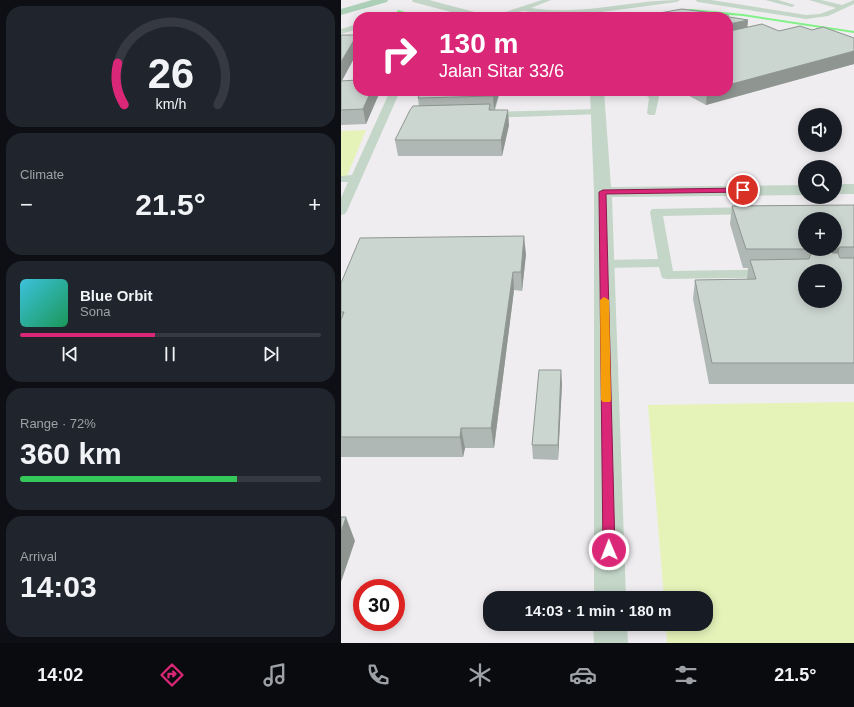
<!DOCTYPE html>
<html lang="en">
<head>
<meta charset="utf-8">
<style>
  :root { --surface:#171b24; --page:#20242c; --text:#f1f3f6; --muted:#9ea1a6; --line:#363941; --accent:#db2777 }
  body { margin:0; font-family:Arial,sans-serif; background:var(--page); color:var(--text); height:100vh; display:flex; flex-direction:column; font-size:15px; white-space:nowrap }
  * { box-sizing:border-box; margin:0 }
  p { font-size:13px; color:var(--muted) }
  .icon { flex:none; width:22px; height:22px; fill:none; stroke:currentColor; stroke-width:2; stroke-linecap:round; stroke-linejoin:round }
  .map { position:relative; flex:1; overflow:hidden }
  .sheet { display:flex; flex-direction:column; gap:6px; padding:6px; background:#0d0f14; width:341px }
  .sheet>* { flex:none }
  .top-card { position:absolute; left:12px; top:12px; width:380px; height:84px; border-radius:16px; box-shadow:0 2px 10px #0003; background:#db2777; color:#fff; overflow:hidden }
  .controls { position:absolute; left:457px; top:108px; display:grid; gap:8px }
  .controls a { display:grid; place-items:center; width:44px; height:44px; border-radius:50%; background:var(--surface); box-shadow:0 2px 10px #0003; font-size:20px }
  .speed { position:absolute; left:12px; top:579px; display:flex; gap:8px; font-size:20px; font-weight:700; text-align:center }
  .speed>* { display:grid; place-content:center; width:52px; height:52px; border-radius:50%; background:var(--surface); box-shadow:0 2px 10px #0003; line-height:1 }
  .speed .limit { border:6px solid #d22; background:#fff; color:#111 }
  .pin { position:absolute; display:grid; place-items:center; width:34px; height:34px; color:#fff; margin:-17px; border:2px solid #fff; border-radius:50%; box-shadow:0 1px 4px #0007 }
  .me { position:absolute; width:44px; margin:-22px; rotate:359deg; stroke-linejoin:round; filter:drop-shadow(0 0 3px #0008) }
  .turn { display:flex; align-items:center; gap:14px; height:84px; padding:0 20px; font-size:18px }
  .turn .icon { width:52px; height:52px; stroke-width:2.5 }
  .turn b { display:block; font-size:28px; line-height:34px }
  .big { font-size:30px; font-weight:800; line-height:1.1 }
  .sheet .widget { flex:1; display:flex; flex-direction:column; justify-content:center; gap:6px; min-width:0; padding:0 14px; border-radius:16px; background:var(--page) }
  .sheet .dial { align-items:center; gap:0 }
  .dial svg { height:104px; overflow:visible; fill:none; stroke:var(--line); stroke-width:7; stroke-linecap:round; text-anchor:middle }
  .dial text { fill:var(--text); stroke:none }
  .song { display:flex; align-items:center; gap:12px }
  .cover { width:48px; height:48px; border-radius:6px; background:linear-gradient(135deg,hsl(190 70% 55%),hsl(150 70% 35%)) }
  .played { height:4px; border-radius:2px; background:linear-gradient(90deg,var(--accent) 45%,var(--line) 45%) }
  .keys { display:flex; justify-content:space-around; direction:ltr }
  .heat { display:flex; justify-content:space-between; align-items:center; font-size:22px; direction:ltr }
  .charge { height:6px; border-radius:3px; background:linear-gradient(90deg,#34c759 72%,var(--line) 0) }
  .trip { position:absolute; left:142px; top:591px; width:230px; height:40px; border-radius:16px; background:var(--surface); box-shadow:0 2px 10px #0003; font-weight:800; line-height:40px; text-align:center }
  .tab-bar { display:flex; height:64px; justify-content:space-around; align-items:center; background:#090b0e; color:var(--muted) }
  .tab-bar .icon { width:28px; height:28px }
  .tab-bar .active { color:var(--accent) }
  .tab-bar b { font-size:18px; color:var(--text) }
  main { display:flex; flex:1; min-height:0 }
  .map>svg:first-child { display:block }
</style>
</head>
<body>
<main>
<section class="sheet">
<div class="widget dial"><svg viewBox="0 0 100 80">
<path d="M14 69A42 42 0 1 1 86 69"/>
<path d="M14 69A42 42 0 0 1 9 37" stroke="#db2777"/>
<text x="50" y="56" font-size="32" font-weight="700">26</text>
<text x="50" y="72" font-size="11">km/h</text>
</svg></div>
<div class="widget"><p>Climate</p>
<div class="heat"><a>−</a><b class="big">21.5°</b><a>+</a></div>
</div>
<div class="widget">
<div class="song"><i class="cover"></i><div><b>Blue Orbit</b><p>Sona</p></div></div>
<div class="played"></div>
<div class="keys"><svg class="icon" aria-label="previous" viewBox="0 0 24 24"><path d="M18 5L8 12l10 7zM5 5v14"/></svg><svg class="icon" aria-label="pause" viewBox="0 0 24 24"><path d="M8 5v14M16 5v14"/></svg><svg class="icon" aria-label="next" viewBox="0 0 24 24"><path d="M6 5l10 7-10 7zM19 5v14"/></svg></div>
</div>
<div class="widget"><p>Range · 72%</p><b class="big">360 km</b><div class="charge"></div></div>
<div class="widget"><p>Arrival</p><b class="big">14:03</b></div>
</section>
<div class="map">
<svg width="513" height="643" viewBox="0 0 513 643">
  <rect width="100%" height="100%" fill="#f0edf0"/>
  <!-- green -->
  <g fill="#e5f2b8">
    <path d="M25 130 6 176H0V131Z"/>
    <path d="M513 402V643H326L325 624H365V598H323L307 405Z"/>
  </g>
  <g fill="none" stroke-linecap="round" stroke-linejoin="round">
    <!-- stream -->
    <g fill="#82f187" fill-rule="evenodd">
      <path d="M350 9 402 14 513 31V33L402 16 336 11Z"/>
      <path d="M57 10 78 16 79 17H73L56 12Z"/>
    </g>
    <!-- lane -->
    <g fill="#c3d6c8" fill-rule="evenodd">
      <path d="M201 0H210L190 8C241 16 289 0 339 0L336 2 246 14 212 15 182 11 161 17H149Z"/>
      <path d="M354 0H370L465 15 479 14 495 8 468 0H480L501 5 513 0V4L487 16 465 19 357 2Z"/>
      <path d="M424 0H437L454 5 451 7Z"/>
      <path d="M17 24V29L0 34V29Z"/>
      <path d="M49 91H59L6 211 4 214 0 215V198L7 182H0V176L11 175Z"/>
      <path d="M301 91H312L318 97 314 115H308L306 113 308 98Z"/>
      <path d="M258 109 263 112 261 114 147 118 142 115 147 112Z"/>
      <path d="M410 207 414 208 416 211 414 214 322 216 332 271 464 269 469 270 464 271V277L326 279 321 278 318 267 263 268 258 267 256 264 258 261 263 260 317 259 309 212 311 209Z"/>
    </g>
    <!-- street -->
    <g fill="#c3d6c8" fill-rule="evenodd">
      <path d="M71 0H88L145 15 146 17H129L72 2Z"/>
      <path d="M249 91H263L270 187 464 185V195L271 197 285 598H253V192Z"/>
      <rect x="494" y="184" width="19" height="10"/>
      <path d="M252 624H286L287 643H253Z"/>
    </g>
    <!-- primary -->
    <path fill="#abcfb7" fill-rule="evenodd" d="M31 0H47L46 2 0 15V9Z"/>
  </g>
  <!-- wall -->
  <g fill="#afb8b4" fill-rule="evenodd">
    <path d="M341 9 387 15 388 17 407 20 406 27 421 24 438 31 459 26 471 30 482 27 513 38V64L365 105 339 91H387V17H296Z"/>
    <path d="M0 35H16L17 40V51L1 81 17 91H38V94L25 124 0 125Z"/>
    <path d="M159 91 154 110 168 125 161 156H57L54 140 78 106 77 98Z"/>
    <path d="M513 205V384H368L352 299 354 280 406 279 407 268H402L389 224 391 206ZM464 219 494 249H464Z"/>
    <path d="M185 254 181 291 173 290 153 448H124L122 457H0V283Z"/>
    <path d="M221 384 217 460 192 459 191 445Z"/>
  </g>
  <!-- shaded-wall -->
  <g fill="#8f9692">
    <path d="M407 20 406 32 387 36V29L388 24Z"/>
    <path d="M16 35 17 40V51L0 82V62Z"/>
    <path d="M513 51V64L365 105 366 91H387V85Z"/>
    <path d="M30 91H38V94L25 124 22 109Z"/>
    <path d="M153 91H159L153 110 152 96Z"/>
    <path d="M167 110 168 125 161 156 160 140Z"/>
    <path d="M183 236 185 254 181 291 180 272Z"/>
    <path d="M499 247 494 266 487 270 492 251Z"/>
    <path d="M172 272 173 290 153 448 150 428Z"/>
    <path d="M220 370 221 384 217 460V445Z"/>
    <path d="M120 428 124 448 122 457 119 437Z"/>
    <path d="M5 517 14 541 0 582V532Z"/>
  </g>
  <!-- building -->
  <g fill="#ccd6d1" stroke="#8f9692" fill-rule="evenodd">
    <path d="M341 9 387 15 388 17 407 20 388 24 387 29V17H296Z"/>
    <path d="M421 24 438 31 459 26 471 30 482 27 513 38V51L387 85V29L389 31Z"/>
    <path d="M0 35H16L0 62Z"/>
    <path d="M17 80V91H30L22 109 0 110V81Z"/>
    <path d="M80 91H153L152 96 77 98Z"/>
    <path d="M149 104 148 110H167L160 140H54L69 110 72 106Z"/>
    <path d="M513 205V247H499L492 251 491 253H497L499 258H513V363H371L354 280 415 279 409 260 468 259 470 253 475 252 474 249H471H494V219H464V249H405L391 206ZM464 271H494V301H464Z"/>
    <path d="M183 236 180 272H172L150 428H120L119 437H0V320L3 312H0V283L19 238Z"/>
    <path d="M198 370H220L217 445H191Z"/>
    <path d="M0 517H5L0 532Z"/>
  </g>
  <!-- route -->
  <path fill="#db2777" stroke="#8e194d" d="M402 188 404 189V192L265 194 274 550 272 554 268 556 263 554 262 550 258 192 262 190Z"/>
  <!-- slow -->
  <path fill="#f59e0b" d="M263 297 268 300 270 400 269 402H262L260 400 259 300Z"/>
</svg>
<div class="controls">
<a><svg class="icon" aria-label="sound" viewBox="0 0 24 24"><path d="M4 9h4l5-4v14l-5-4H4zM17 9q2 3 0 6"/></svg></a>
<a><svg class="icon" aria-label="search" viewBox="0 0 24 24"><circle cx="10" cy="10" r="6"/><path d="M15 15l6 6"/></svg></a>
<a>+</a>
<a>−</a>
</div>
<div class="speed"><div class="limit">30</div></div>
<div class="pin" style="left:402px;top:190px;background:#d93025"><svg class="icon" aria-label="arrive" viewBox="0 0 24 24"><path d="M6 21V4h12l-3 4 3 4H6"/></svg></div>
<svg class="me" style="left:268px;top:550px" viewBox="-20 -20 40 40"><circle r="17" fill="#db2777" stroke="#fff" stroke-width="3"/><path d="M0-11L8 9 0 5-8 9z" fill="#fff"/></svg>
<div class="trip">14:03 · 1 min · 180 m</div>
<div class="top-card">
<div class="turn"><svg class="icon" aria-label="right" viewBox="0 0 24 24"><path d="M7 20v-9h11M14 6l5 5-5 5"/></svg><div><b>130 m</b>Jalan Sitar 33/6</div></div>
</div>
</div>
</main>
<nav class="tab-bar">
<b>14:02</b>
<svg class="icon active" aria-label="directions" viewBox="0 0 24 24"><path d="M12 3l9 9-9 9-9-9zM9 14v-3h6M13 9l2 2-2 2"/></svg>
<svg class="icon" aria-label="music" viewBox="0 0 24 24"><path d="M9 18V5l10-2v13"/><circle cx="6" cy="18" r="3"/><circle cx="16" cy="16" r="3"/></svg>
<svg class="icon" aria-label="phone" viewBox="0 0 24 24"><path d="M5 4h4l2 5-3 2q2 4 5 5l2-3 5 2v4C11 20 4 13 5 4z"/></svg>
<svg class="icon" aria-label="climate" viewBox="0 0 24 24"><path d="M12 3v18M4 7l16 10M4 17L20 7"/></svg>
<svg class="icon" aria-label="car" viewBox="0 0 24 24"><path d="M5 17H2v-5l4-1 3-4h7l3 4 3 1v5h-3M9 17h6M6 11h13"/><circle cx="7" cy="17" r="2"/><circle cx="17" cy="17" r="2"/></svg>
<svg class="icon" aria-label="filters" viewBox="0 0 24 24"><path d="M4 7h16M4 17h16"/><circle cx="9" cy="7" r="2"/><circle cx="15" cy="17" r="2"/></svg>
<b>21.5°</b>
</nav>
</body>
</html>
